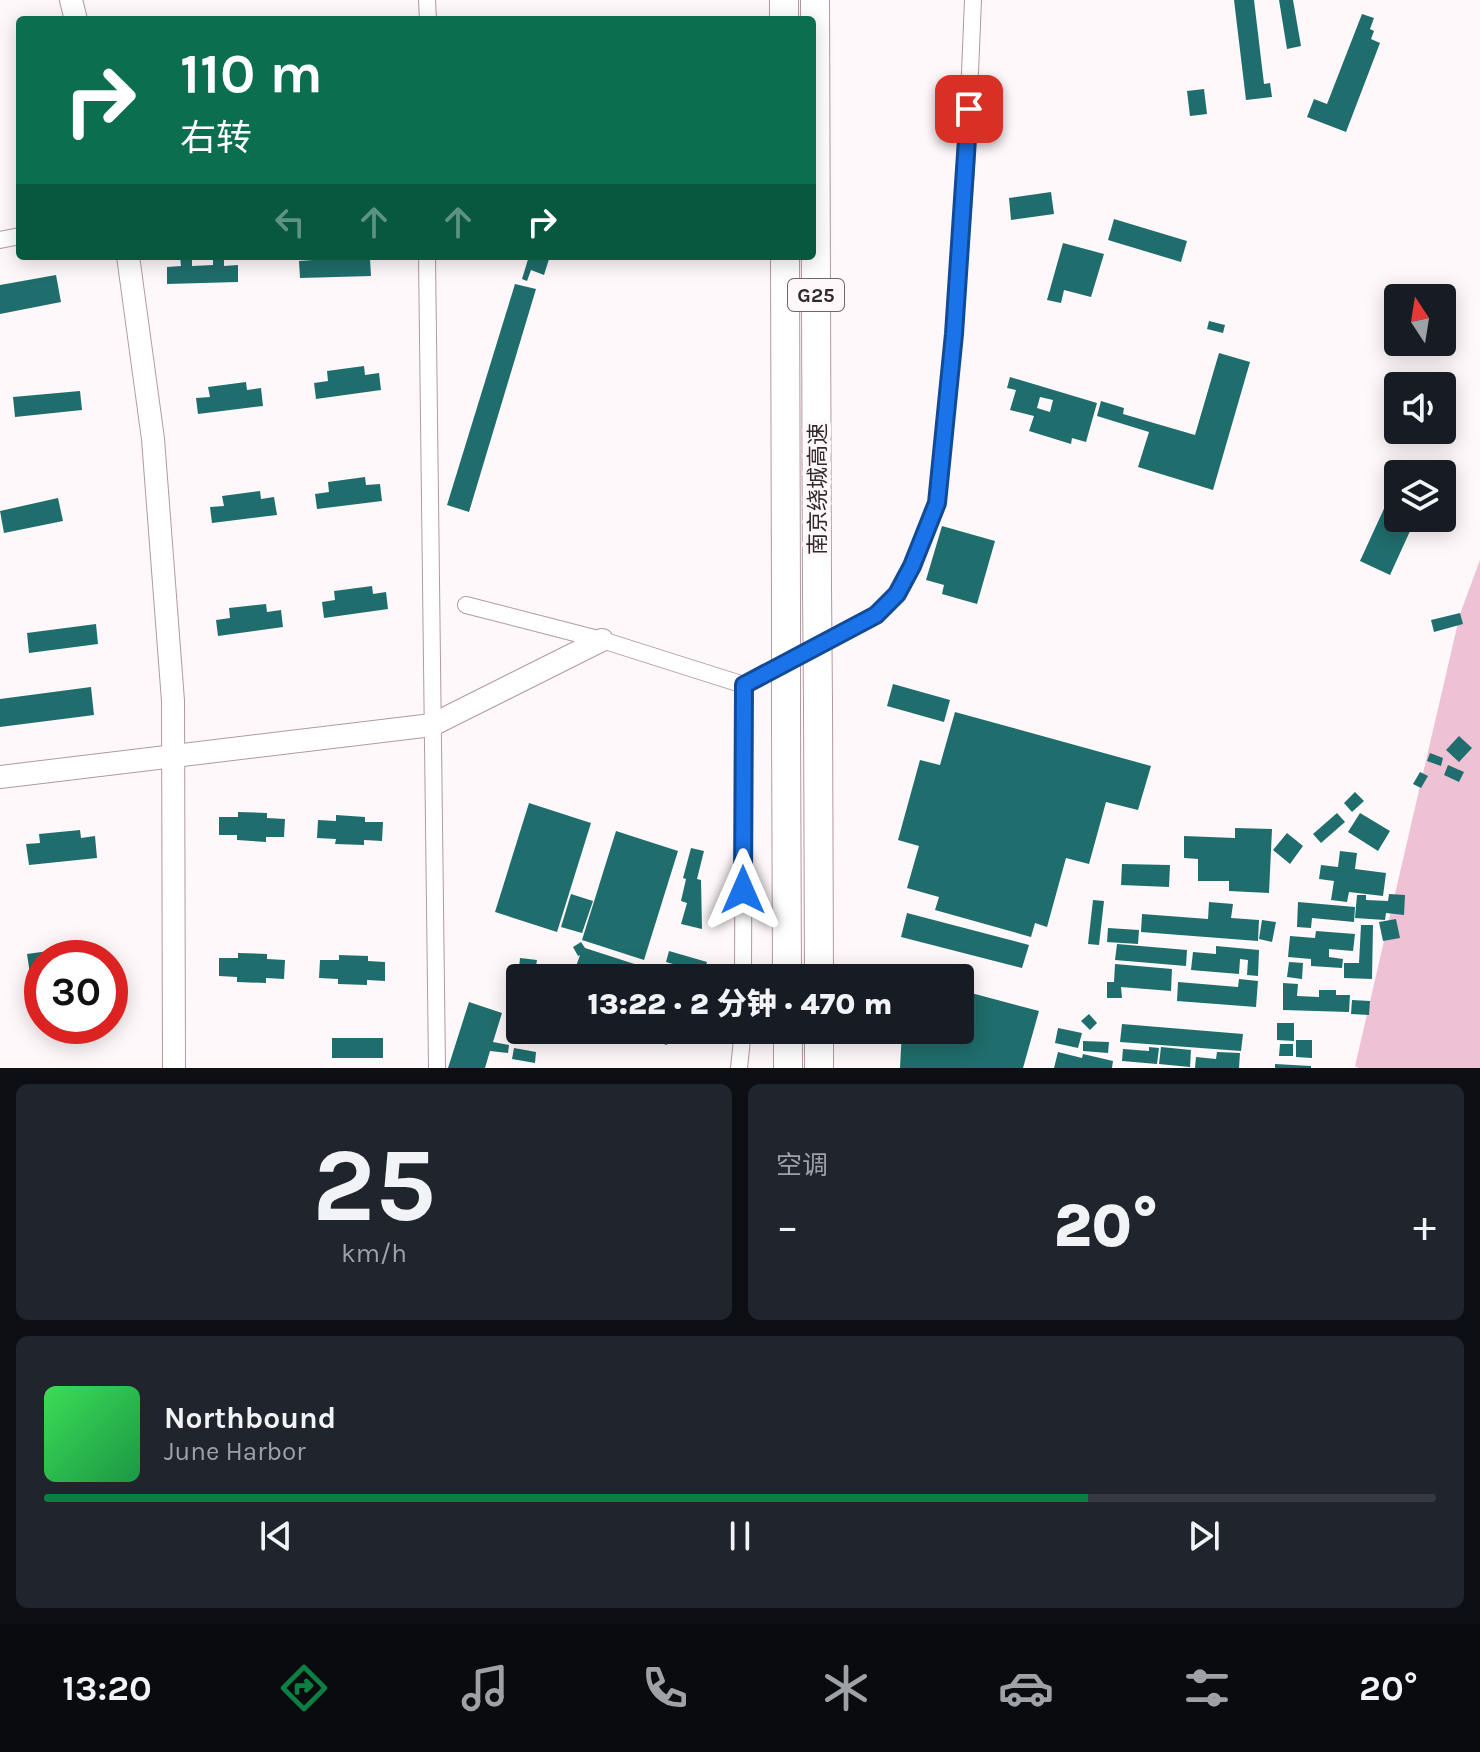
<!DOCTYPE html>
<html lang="zh">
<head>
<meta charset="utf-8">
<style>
  :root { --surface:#171b24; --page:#20242c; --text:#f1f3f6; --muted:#9ea1a6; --line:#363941; --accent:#0b8043 }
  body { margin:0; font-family:Karla,"Noto Sans SC",sans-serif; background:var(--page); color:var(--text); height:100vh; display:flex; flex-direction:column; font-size:30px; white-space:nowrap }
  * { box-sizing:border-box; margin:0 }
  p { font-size:26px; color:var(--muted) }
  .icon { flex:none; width:44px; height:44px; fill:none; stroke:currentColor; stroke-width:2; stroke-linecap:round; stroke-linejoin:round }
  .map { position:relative; height:1068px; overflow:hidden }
  .panel { display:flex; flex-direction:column; gap:16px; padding:16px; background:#0d0f14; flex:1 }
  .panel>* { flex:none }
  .guide { position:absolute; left:16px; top:16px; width:800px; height:244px; border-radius:8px; box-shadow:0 4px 20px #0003; background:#0b6e4f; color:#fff; overflow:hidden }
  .needle { width:52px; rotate:348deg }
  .buttons { position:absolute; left:1384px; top:284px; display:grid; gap:16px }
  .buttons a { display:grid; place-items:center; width:72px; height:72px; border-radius:8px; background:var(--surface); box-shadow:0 4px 20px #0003; font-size:40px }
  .speed { position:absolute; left:24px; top:940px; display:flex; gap:16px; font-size:40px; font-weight:700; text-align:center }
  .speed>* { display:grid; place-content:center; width:104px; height:104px; border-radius:50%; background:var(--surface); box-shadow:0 4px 20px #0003; line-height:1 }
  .speed .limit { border:12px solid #d22; background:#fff; color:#111 }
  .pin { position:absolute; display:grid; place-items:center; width:68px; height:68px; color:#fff; margin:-34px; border-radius:16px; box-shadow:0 4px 12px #0006 }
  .me { position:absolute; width:88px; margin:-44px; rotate:0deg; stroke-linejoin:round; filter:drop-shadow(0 0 6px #0008) }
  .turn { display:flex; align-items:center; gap:28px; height:168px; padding:0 32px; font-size:36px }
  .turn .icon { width:104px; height:104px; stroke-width:2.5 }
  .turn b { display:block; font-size:56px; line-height:68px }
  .lanes { display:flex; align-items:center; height:76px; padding:0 32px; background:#0003; justify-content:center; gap:40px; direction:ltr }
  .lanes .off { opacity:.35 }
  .big { font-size:60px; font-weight:800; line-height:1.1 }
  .panel .card { flex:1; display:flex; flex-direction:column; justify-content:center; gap:12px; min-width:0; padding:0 28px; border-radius:12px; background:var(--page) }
  .panel .dial { align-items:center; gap:0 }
  .dial b { font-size:104px; line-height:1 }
  .song { display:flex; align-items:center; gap:24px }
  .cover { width:96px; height:96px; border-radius:12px; background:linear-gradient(135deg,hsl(130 70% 55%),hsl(140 70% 35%)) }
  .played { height:8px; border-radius:4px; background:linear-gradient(90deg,var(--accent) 75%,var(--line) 75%) }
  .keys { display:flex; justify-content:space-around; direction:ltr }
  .heat { display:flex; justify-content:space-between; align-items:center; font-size:44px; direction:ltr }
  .panel .tiles { flex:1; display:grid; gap:16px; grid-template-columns:1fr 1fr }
  .card:last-child { grid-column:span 2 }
  .trip { position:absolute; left:506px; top:964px; width:468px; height:80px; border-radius:8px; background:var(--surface); box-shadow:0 4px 20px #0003; font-weight:800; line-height:80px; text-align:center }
  .dock { display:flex; height:128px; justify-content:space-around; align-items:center; background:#090b0e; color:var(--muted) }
  .dock .icon { width:56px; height:56px }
  .dock .selected { color:var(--accent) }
  .dock b { font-size:36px; color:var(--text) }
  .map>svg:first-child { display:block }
</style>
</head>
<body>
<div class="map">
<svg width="1480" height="1068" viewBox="0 0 1480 1068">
  <rect width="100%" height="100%" fill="#fef8fa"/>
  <!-- green -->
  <path fill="#eec2d4" d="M1480 560V1068H1359L1355 1066 1460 614Z"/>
  <!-- building -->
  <g fill="#1f6d6c" fill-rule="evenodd">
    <path d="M1234 0H1254L1264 84 1270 83 1272 97 1246 100Z"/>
    <path d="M1279 0H1293L1301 46 1287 49Z"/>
    <path d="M1362 14 1374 18 1370 29 1374 31 1371 39 1380 43 1346 132 1307 117 1314 99 1327 104Z"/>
    <path d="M1204 89 1207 114 1190 116 1187 91Z"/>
    <path d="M1051 192 1054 214 1011 220 1009 198Z"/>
    <path d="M1114 219 1187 241 1181 262 1108 240Z"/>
    <path d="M1063 243 1104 254 1091 297 1064 290 1061 303 1047 300Z"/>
    <path d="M180 256H192V266L213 265V256H224V266L238 265V282L167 284V267L181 266Z"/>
    <path d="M313 256H325V260L346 259V256H356V260L370 259 371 276 300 278 299 261 313 260Z"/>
    <path d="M529 256H550L544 275 531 270 527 281 522 279Z"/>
    <path d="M56 275 61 302 0 314V285Z"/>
    <path d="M515 284 536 289 469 512 447 505Z"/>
    <path d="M1209 321 1225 325 1223 333 1207 329Z"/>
    <path d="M1219 353 1250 362 1213 490 1138 467 1149 432 1097 416 1101 401 1124 408 1123 414 1195 435Z"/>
    <path d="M364 366 365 375 379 373 381 390 316 399 314 383 328 381 327 371Z"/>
    <path d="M1010 377 1097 403 1086 442 1072 438 1071 444 1029 431 1034 416 1010 410 1016 390 1007 388ZM1040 397 1053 400 1050 412 1037 408Z"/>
    <path d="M246 382 247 390 261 388 263 406 198 414 196 398 210 397 208 387Z"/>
    <path d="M80 391 82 410 15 417 13 397Z"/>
    <path d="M365 477 366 485 380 484 382 501 317 509 315 494 329 492 328 482Z"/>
    <path d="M260 491 261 499 274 497 277 515 212 523 210 507 224 506 222 496Z"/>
    <path d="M58 498 63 521 4 533 0 511Z"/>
    <path d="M1388 500 1398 505V518H1416L1390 575 1360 561Z"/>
    <path d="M942 526 995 541 977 604 942 594 944 585 926 580Z"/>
    <path d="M372 586 373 594 386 592 388 609 324 618 322 602 335 600 334 591Z"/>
    <path d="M266 604 267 612 281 610 283 627 218 636 216 620 230 618 229 608Z"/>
    <path d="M1460 613 1463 624 1434 632 1431 620Z"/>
    <path d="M96 624 98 644 29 653 27 633Z"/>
    <path d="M893 684 950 700 944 722 887 706Z"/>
    <path d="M91 687 94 715 0 727V699Z"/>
    <path d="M955 712 1151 766 1138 810 1106 802 1089 864 1066 858 1047 927 1035 923 1031 937 935 910 939 897 907 888 919 846 898 840 920 760 940 765Z"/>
    <path d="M1459 736 1472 748 1459 762 1446 750Z"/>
    <path d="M1430 753 1443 758 1441 766 1427 761Z"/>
    <path d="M1448 765 1464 772 1459 782 1444 775Z"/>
    <path d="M1420 772 1428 776 1421 788 1413 784Z"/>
    <path d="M1355 792 1364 801 1352 812 1344 803Z"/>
    <path d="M529 803 591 823 557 932 495 912Z"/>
    <path d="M238 812 267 813V818L285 819 284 837H266V842L237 840V835H219V817H238Z"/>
    <path d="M1337 813 1345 822 1321 843 1313 834Z"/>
    <path d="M1360 813 1390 831 1378 851 1348 832Z"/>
    <path d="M336 815 365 817V822H383L382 841 364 840V845L335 844 336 839 317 838 318 820 336 821Z"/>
    <path d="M1235 828 1272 829 1269 893 1229 891V881H1198V859L1184 858V836L1235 838Z"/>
    <path d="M80 830 81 838 95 836 97 858 29 865 26 844 40 843 39 834Z"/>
    <path d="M616 831 678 851 644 960 582 940Z"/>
    <path d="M1287 833 1303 846 1290 864 1273 850Z"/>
    <path d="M691 848 704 851 697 879 701 880 702 929 681 924 687 903 681 901 686 879 683 878Z"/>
    <path d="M1340 851 1357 853 1355 869 1386 873 1383 896 1349 892 1347 902 1331 900 1334 881 1319 879 1321 865 1338 867Z"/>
    <path d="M1122 864 1170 865 1169 887 1121 885Z"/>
    <path d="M571 894 593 901 582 933 561 927Z"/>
    <path d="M1389 894 1405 895 1404 915 1386 913 1385 920 1355 918 1357 895H1366V900L1388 901Z"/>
    <path d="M1093 900 1104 901 1099 945 1088 944Z"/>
    <path d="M1209 902 1233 904 1231 918 1259 920 1258 941 1141 932 1142 914 1208 919Z"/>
    <path d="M1298 902 1355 907 1354 922 1312 918 1311 928 1297 927Z"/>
    <path d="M907 913 1029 945 1022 968 901 937Z"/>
    <path d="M1396 919 1400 938 1383 941 1379 922Z"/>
    <path d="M1262 920 1276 922 1272 942 1259 939Z"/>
    <path d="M1361 925H1373L1372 979 1344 978V963H1359Z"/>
    <path d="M1108 928 1139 930 1138 944 1107 942Z"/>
    <path d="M1316 931 1355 934 1353 951 1329 949V957L1343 959 1342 968 1311 966V959L1288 957 1290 936 1315 938Z"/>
    <path d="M581 942 585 948 653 970 651 978H582L573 975 580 955 578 956 573 947Z"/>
    <path d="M1117 944 1187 950 1186 966 1115 960Z"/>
    <path d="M92 945 93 958H42V972L30 974 27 954Z"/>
    <path d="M1216 946 1259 950 1258 976 1247 975 1248 960 1240 959 1239 974 1191 970 1193 952 1216 954Z"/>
    <path d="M669 951 707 962 704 973 666 962Z"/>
    <path d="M238 953 267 954V959L285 960 284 979 266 978V983L237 982V977L219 976V958H238Z"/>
    <path d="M339 955 368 956V961L385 962V981L367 980V985L338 984V979L319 978 320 960H339Z"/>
    <path d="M520 958 537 960 535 972 519 969Z"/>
    <path d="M1289 962 1303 963 1302 979 1287 977Z"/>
    <path d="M1115 964 1172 969 1171 991 1121 987 1122 998H1107V982H1114Z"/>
    <path d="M655 970 677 977V978H652Z"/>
    <path d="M1239 979 1258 981 1256 1007 1177 1001 1178 982 1238 987Z"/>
    <path d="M1283 983 1298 984 1297 996 1319 997V990H1336V995H1350L1349 1012 1283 1010Z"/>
    <path d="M960 990 1039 1011 1023 1068H900L902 1030H960Z"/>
    <path d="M1352 1000 1370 1001 1369 1015 1351 1014Z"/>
    <path d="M469 1002 502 1013 493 1042 509 1045 508 1053 490 1051 485 1068H448Z"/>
    <path d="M1089 1014 1097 1023 1090 1030 1081 1021Z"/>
    <path d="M520 1023V1030L532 1033 526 1041 513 1031Z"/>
    <path d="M1277 1023H1294V1041L1277 1040Z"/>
    <path d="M1122 1024 1243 1034 1241 1051 1120 1042Z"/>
    <path d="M1058 1028 1082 1033 1078 1048 1055 1043Z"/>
    <path d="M636 1030H672L667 1045 635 1035Z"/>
    <rect x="332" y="1038" width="51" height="20"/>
    <path d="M1296 1040H1312V1058L1296 1057Z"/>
    <path d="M1083 1041 1109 1042 1108 1053 1083 1051Z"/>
    <path d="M1280 1044H1293V1056H1279Z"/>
    <path d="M1149 1047 1159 1048 1157 1064 1122 1061 1123 1049 1149 1051Z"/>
    <path d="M1161 1047 1191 1050 1190 1067 1159 1064Z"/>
    <path d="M514 1048 536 1052 535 1063 512 1059Z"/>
    <path d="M1058 1052 1082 1058 1083 1054 1113 1061 1112 1068H1054Z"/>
    <path d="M1217 1052 1240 1053 1239 1068H1195L1196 1057 1216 1059Z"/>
    <path d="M1275 1064 1311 1066V1068H1275Z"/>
  </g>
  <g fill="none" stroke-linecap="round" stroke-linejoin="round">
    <defs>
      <g id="street">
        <path d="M427 0 428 20"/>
        <path d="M0 240 20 236"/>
        <path d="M427 256 437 1068"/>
        <path d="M466 605 602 640 744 685 743 978"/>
        <path d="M744 685 876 615 897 594 912 566 937 503 954 334 966 169 973 0"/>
        <path d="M739 1068 743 1030"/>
      </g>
      <g id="secondary">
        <path d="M71 0 76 20"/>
        <path d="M128 256 153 439 173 701 174 1068"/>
        <path d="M0 777 432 725 602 640"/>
      </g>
      <g id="highway">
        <path d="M784 0V20"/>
        <path d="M815 0 817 589"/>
        <path d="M785 256 786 603"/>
        <path d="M818 703 819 978"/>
        <path d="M786 716 787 978"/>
        <path d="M788 1030V1068"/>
        <path d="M819 1030V1068"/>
      </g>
    </defs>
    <!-- street casing -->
    <use href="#street" stroke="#b299a3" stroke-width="18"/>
    <!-- secondary casing -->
    <use href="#secondary" stroke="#b299a3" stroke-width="24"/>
    <!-- highway casing -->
    <use href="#highway" stroke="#b299a3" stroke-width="30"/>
    <!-- street -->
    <use href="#street" stroke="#fff" stroke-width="16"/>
    <!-- secondary -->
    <use href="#secondary" stroke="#fff" stroke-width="22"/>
    <!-- highway -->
    <use href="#highway" stroke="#fff" stroke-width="28"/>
    <defs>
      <g id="highway-bridge">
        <path d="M817 589 818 703"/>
        <path d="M786 603V716"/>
      </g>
    </defs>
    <!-- highway-bridge casing -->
    <use href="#highway-bridge" stroke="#b299a3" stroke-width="30" stroke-linecap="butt"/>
    <!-- highway-bridge -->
    <use href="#highway-bridge" stroke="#fff" stroke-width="28"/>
  </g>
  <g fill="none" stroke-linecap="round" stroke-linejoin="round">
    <defs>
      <path id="route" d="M743 890 744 685 876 615 897 594 912 566 937 503 954 334 969 109"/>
    </defs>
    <!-- route casing -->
    <use href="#route" stroke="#114b97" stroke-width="20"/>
    <!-- route -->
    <use href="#route" stroke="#1a73e8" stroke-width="14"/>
  </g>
  <g text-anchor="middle" stroke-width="8" stroke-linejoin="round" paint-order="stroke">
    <!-- shield labels -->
    <rect fill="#fef8fa" stroke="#6f666a" stroke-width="2" x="788" y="279" width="56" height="32" rx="6"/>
    <g font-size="20" font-weight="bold" fill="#32282c">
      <text x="816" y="302">G25</text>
    </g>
    <!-- street labels -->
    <g font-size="22" fill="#32282c" stroke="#fef8fa">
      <text transform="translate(817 489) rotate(-90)" y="8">南京绕城高速</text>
    </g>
  </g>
</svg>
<div class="buttons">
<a><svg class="needle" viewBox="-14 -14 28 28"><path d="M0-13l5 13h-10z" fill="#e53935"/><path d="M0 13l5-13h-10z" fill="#9ea1a6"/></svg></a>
<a><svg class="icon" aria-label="sound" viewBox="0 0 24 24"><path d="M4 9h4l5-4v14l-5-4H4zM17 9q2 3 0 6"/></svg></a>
<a><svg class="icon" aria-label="layers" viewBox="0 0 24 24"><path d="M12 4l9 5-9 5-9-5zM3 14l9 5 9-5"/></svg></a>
</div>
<div class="speed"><div class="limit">30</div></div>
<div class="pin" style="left:969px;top:109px;background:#d93025"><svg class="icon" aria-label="arrive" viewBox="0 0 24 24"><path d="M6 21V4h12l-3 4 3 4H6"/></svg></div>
<svg class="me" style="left:743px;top:890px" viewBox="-20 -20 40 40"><path d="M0-17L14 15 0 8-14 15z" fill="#1a73e8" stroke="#fff" stroke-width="4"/></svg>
<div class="trip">13:22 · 2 分钟 · 470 m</div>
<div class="guide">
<div class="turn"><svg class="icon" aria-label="right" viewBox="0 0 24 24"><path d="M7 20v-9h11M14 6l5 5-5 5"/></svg><div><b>110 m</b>右转</div></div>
<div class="lanes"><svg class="icon off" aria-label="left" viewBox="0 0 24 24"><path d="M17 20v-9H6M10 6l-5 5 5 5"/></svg><svg class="icon off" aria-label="ahead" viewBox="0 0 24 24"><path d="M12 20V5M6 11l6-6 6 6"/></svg><svg class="icon off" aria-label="ahead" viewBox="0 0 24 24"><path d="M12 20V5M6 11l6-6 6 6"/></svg><svg class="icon" aria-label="right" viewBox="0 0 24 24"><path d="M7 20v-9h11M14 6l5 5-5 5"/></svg></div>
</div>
</div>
<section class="panel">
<div class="tiles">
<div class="card dial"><b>25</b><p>km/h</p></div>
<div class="card"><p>空调</p>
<div class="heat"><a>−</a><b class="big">20°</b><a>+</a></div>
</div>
<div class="card">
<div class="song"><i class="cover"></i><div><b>Northbound</b><p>June Harbor</p></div></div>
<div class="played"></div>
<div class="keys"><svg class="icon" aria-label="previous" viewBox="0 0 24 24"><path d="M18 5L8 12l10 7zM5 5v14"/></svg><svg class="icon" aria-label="pause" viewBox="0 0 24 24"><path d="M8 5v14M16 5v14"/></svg><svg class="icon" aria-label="next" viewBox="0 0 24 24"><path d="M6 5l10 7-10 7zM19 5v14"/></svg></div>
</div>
</div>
</section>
<nav class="dock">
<b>13:20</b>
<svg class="icon selected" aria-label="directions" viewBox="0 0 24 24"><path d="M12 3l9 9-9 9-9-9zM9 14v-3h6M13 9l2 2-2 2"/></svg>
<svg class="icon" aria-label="music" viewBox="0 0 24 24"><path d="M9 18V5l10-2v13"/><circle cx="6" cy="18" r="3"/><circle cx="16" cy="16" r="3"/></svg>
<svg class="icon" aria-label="phone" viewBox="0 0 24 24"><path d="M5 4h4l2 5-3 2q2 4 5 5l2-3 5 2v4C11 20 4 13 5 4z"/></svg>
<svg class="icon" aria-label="climate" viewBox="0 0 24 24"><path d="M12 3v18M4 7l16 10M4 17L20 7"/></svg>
<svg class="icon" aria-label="car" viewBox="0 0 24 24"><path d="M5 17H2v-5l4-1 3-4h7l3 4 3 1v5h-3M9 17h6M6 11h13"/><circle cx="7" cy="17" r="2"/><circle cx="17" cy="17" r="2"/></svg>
<svg class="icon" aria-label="filters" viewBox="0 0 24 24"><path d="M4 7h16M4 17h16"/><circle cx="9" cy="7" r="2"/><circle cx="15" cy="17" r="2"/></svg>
<b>20°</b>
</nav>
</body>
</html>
